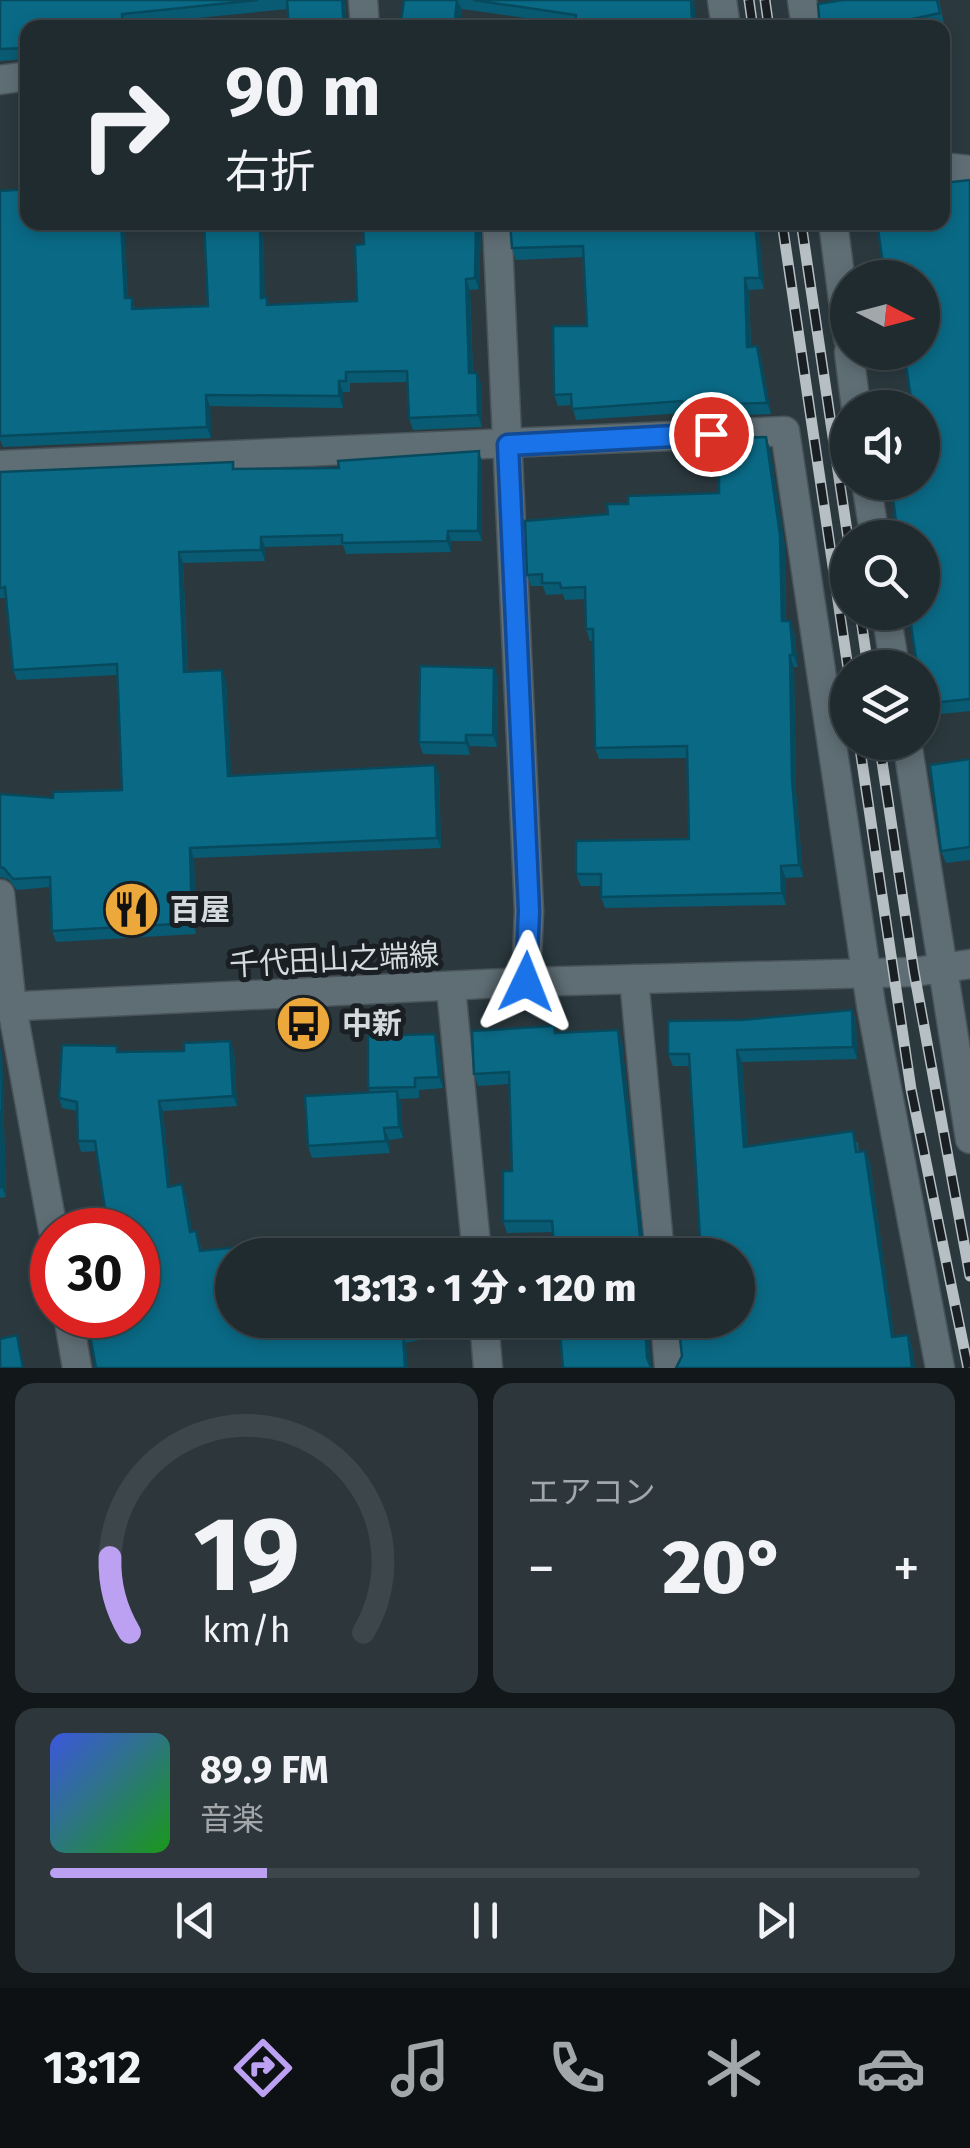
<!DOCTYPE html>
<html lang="ja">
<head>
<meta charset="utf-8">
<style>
  :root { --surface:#202b2f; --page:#2d373b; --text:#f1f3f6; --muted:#a2a7aa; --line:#3d474b; --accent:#bca0f2 }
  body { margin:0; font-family:"Fira Sans","Noto Sans JP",sans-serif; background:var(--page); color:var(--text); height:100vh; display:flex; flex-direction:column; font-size:38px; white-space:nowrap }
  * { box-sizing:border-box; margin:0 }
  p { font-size:32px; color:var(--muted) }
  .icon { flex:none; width:55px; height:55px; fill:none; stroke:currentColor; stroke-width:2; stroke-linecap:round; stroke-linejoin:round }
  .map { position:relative; height:1368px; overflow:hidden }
  .side { display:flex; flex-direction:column; gap:15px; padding:15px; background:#12181a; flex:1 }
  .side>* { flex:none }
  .guide { position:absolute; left:20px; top:20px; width:930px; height:210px; border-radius:20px; box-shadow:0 5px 15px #0003,0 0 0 2px var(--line); background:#202b2f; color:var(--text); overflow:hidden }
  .needle { width:65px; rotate:96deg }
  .fabs { position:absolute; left:830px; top:260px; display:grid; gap:20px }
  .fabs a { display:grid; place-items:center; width:110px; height:110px; border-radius:50%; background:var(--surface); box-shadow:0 5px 15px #0003,0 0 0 2px var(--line); font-size:50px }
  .speed { position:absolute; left:30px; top:1208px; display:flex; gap:20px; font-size:50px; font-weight:700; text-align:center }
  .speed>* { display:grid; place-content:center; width:130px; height:130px; border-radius:50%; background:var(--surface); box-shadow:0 5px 15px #0003,0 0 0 2px var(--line); line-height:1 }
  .speed .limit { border:15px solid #d22; background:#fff; color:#111 }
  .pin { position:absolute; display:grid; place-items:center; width:85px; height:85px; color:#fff; margin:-42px; border:5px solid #fff; border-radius:50%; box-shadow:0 2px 10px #0007 }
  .me { position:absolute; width:110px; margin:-55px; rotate:2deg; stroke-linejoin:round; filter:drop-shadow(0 0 8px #0008) }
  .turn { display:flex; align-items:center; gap:35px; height:210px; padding:0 40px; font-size:45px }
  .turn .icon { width:130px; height:130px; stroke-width:2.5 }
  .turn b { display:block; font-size:70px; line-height:85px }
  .big { font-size:75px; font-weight:800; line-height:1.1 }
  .side .widget { flex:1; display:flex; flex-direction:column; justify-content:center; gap:15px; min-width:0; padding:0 35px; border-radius:20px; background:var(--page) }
  .side .dial { align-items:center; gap:0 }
  .dial svg { height:260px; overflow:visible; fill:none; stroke:var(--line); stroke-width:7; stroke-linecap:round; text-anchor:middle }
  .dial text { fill:var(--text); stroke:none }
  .song { display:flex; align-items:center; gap:30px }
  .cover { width:120px; height:120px; border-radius:15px; background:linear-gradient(135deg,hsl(230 70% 55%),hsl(120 70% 35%)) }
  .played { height:10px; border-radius:5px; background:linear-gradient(90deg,var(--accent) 25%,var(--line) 25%) }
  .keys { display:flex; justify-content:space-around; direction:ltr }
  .heat { display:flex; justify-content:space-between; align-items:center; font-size:55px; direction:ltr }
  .side .tiles { flex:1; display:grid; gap:15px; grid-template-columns:1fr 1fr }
  .widget:last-child { grid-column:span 2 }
  .trip { position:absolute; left:215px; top:1238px; width:540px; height:100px; border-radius:50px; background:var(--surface); box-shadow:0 5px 15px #0003,0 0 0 2px var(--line); font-weight:800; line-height:100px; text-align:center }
  .dock { display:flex; height:160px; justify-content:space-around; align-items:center; background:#0d1113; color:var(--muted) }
  .dock .icon { width:70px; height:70px }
  .dock .current { color:var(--accent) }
  .dock b { font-size:45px; color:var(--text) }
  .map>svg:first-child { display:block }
</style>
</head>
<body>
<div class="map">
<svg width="970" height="1368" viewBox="0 0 970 1368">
  <rect width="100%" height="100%" fill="#2b393f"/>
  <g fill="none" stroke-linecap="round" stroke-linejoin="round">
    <defs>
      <g id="minor">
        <path d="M363 0 365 28"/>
        <path d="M722 0 726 28"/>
        <path d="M802 0 806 28"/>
        <path d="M0 80 28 76"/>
        <path d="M942 167 970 170"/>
        <path d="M497 222 529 911 526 982"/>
        <path d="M833 222 848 338"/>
        <path d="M849 352 856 408"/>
        <path d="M0 465 785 431 871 1005 940 1368"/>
        <path d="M866 482 875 538"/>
        <path d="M886 612 895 668"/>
        <path d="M907 742 970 1139"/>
        <path d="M0 894 12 1007 53 1230"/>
        <path d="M634 979 660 1255"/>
        <path d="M451 988 477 1255"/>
        <path d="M68 1315 77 1368"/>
        <path d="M484 1320 488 1368"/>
        <path d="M665 1320 669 1368"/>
      </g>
      <path id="tertiary" d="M0 1007 526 982 914 972 970 964"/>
    </defs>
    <!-- minor casing -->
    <use href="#minor" stroke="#49545a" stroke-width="31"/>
    <!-- tertiary casing -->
    <use href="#tertiary" stroke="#49545a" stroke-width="31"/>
    <!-- minor -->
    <use href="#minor" stroke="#5f6e75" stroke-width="28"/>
    <!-- tertiary -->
    <use href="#tertiary" stroke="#5f6e75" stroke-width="28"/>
    <defs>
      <g id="rail">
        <path d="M749 0 753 28"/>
        <path d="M765 0 769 28"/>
        <path d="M782 222 848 668"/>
        <path d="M801 222 848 538"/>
        <path d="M860 612 868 668"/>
        <path d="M859 742 911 1089 968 1368"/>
        <path d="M879 742 914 972 970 1276"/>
      </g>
    </defs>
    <!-- rail casing -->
    <use href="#rail" stroke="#b6bfc4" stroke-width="11"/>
    <!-- rail -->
    <use href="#rail" stroke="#191f22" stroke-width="8" stroke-dasharray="22" stroke-linecap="butt"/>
  </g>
  <!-- wall -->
  <g fill="#095b73">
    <path d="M0 0H345L347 28H289L288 9 126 25V28H28V59L0 61Z"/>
    <path d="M404 0H694L695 24 574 25 462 9 459 28H400Z"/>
    <path d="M939 0 944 24 928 28H820Z"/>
    <path d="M970 180V711L922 716V668L917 665 912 405 922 352Z"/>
    <path d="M0 191 128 298 136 309 208 306 204 222H256V230H260L264 241V297H267L269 305 357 301 364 244 363 222H481L479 289 470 290 473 373 481 384 482 427 413 430 409 418 407 382 350 383V392H343V408L210 406 211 438 3 447 0 440Z"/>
    <path d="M510 222H757L764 289 749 290 751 346H757L761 357 771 414 687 417 685 413 576 420 572 405 558 406 554 395 587 326 583 257 516 260 512 248Z"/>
    <path d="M766 437 770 449 785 547 786 621H790L794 632 798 667H794L796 791 803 877 786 878V905L605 908 601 897V886H581L576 874 689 839 688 758 599 759 595 748 593 641H590L586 629 585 599 565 600 563 594 546 595 543 586H531L527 575 608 514 628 504 719 493Z"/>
    <path d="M482 462V541H451V552L346 554 343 545 265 547V561L183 563 188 672 226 680 231 776 435 765 439 775 441 848 194 858 196 934 56 942 52 931 50 887 17 890 8 879 0 877V794L53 798 122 790 117 675 17 680 13 670 6 598H0V472L339 468Z"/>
    <path d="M494 668 498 679 497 747 470 746V755L423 754 419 742Z"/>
    <path d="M970 759V860L946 863 941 851Z"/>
    <path d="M852 1010 856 1021 857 1059 742 1062 748 1146 858 1142 859 1152 870 1162 894 1336 908 1335 912 1346 738 1320 689 1066H673L668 1054 741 1020Z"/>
    <path d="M618 1030 622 1042 645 1255H555L553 1232 507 1233 503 1221 512 1171 509 1084 478 1086 474 1074 557 1033Z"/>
    <path d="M230 1041 234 1051 237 1106 163 1111 170 1186 186 1195 192 1232 196 1231 202 1251 282 1243 286 1254 232 1320H439L442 1335 406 1343 97 1333 138 1315 96 1151 81 1152 78 1141 77 1111 62 1108 59 1098 117 1046 119 1052 184 1051Z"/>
    <path d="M439 1046 443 1088 419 1090V1098L400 1099 403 1138 389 1140 390 1153 312 1158 308 1146 370 1092 368 1088Z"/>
    <path d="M0 1048 2 1054 6 1197 0 1198Z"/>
  </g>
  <!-- shaded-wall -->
  <g fill="#074a5e">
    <path d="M342 0H345L347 28H344Z"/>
    <path d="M457 0 462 9 459 28H454Z"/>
    <path d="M691 0H694L696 28 692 23Z"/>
    <path d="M121 222H124L129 309 125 298Z"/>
    <path d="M476 222H481L479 289 475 278Z"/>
    <path d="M755 222H757L759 226 764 289 760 278Z"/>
    <path d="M260 230 264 241 265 309 261 298Z"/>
    <path d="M745 278 749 290 751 358 747 347Z"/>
    <path d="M466 279 470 290 473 384 469 373Z"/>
    <path d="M757 346 761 357 771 414 767 403Z"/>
    <path d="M477 373 481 384 482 427 478 415Z"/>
    <path d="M339 381 343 392V408L339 396Z"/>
    <path d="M206 395 210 406 211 438 207 427Z"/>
    <path d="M766 437 770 449 785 547 786 633 782 621Z"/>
    <path d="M479 451 482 462V541L478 531Z"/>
    <path d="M448 531 451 541V552L447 541Z"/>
    <path d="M261 537 265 547V561L261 550Z"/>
    <path d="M179 552 183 563 188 683 184 672Z"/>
    <path d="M790 621 794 632 798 667 793 655Z"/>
    <path d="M790 655 794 667 796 791 803 877 799 865 792 780Z"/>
    <path d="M494 668 498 679 497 747 493 735Z"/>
    <path d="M222 670 226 680 232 787 228 776Z"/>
    <path d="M466 735 470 746V755L466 743Z"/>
    <path d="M435 765 439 775 441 848 437 838Z"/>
    <path d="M190 848 194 858 196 934 192 923Z"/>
    <path d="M781 866 786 878V905L782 893Z"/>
    <path d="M852 1010 856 1021 857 1059 853 1047Z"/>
    <path d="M618 1030 622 1042 645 1255H642Z"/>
    <path d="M435 1034 439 1046 443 1088 439 1077Z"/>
    <path d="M230 1041 234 1051 237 1106 233 1096Z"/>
    <path d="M0 1048 2 1054 6 1197 2 1187Z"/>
    <path d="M737 1050 742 1062 749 1158 744 1147Z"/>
    <path d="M397 1091 401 1103 403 1138 399 1127Z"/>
    <path d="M159 1101 163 1111 171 1197 168 1187Z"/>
    <path d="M384 1128 389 1140 390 1153 386 1141Z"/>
    <path d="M865 1151 870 1162 896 1348 892 1337Z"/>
    <path d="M182 1184 186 1195 194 1242 190 1232Z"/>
    <path d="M645 1320H649L651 1368 647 1358Z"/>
    <path d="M403 1332 406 1343 408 1368H405Z"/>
    <path d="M908 1335 912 1346 915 1368H912Z"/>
  </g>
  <!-- building -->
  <g fill="#0a6a86" stroke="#074a5e" stroke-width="2.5">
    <path d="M0 0H258L122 14 123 28H28V48L0 49Z"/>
    <path d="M287 0H342L344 28H289Z"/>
    <path d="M404 0H457L454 28H400Z"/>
    <path d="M473 0H691L692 23 704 26V28H574L576 15Z"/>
    <path d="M843 0H937L940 13 871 28H820L818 4Z"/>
    <path d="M970 180V699L922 704V668H911V666L917 665 909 612H922V538H898L891 482H922V408H904V406L912 405 904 352H922V278H885L877 222H942V183Z"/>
    <path d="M28 189V222H121L125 298H132V309L208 306 204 222H252V230H260L261 298 267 297V305L357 301 355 245 364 244 363 222H476L475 278 466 279 469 373H477L478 415 409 418 407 371 346 372V381H339V396L206 395 207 427 0 436V191Z"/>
    <path d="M510 222H755L760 278H745L747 347 757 346 767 403 683 405 682 401 572 409 571 394 554 395 553 326H587L583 246 512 248Z"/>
    <path d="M766 437 780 535 782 621H790L793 655H790L792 780 799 865 781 866 782 893 601 897V874H576V841L689 839 687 746 595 748 593 629H586L585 587 561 588 560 583H542V574L527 575 525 521 608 514 607 504H628V496L719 493V439Z"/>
    <path d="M479 451 478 531H448L447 541 342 543V535L261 537V550L179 552 184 672 222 670 228 776 435 765 437 838 190 848 192 923 52 931 50 877 13 879 4 868 0 867V794L53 798V792L122 790 117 664 13 670 5 587 0 588V472L233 462V469L339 468 338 461Z"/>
    <path d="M420 666 494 668 493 735H466V743L419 742Z"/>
    <path d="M970 759V847L941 851 930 765Z"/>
    <path d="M852 1010 853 1047 737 1050 744 1147 853 1131 856 1152 865 1151 892 1337 908 1335 912 1368H676L682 1356 678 1320H738V1255H701L689 1054H668V1021L741 1020Z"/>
    <path d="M554 1026 555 1033 618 1030 642 1255H555L552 1221H503V1171H512L509 1072 474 1074 472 1031Z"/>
    <path d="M435 1034 439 1077 415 1078V1087L368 1088V1036Z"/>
    <path d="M230 1041 233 1096 159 1101 168 1187 182 1184 190 1232 196 1231 200 1251 282 1243 284 1255H232V1320H437L438 1325 403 1332 405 1368H96L90 1334 97 1333 94 1315H138V1230H108L95 1141H78L77 1102 59 1098 62 1045 117 1046V1052L184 1051V1043Z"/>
    <path d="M397 1091 399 1127 384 1128 386 1141 308 1146 305 1096Z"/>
    <path d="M0 1110 2 1187H0Z"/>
    <path d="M427 1252 428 1255H391Z"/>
    <path d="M559 1320H645L647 1358 651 1367 653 1368H563Z"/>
    <path d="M17 1335 23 1368H0V1339Z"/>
  </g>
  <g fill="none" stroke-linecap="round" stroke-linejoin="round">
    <defs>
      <path id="route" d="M526 982 529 911 508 445 711 434"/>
    </defs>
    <!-- route casing -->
    <use href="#route" stroke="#114b97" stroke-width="25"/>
    <!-- route -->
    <use href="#route" stroke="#1a73e8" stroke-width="18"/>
  </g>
  <!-- icons -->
  <defs>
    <symbol id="restaurant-disc" viewBox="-11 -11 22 22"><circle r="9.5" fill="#eda83b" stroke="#191f22"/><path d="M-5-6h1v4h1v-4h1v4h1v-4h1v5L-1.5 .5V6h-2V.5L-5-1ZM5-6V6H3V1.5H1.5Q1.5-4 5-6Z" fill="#111"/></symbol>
    <symbol id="bus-disc" viewBox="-11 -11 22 22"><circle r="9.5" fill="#eda83b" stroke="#191f22"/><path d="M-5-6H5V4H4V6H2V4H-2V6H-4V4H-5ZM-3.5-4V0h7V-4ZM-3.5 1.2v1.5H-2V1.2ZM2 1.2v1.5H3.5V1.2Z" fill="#111"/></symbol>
  </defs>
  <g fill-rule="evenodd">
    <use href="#restaurant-disc" x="100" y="878" width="63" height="63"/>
    <use href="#bus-disc" x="272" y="992" width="63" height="63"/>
  </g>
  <g text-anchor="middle" stroke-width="10" stroke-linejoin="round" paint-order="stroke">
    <!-- poi labels -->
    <g font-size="30" font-weight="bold" fill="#d3dbdf" stroke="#191f22" text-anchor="start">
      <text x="170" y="920">百屋</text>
      <text x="342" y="1034">中新</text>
    </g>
    <!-- street labels -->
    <g font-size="30" fill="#d3dbdf" stroke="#191f22">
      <text transform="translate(334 960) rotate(-3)" y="10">千代田山之端線</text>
    </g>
  </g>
</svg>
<div class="fabs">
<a><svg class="needle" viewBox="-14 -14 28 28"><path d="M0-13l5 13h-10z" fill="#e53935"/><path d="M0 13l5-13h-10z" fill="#a2a7aa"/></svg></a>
<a><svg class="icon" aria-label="sound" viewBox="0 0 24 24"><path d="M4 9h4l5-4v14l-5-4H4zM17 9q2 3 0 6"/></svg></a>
<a><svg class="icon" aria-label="search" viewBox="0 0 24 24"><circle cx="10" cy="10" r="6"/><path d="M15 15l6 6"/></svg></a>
<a><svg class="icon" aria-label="layers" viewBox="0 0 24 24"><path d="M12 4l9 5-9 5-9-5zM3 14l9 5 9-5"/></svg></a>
</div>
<div class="speed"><div class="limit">30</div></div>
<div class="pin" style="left:711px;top:434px;background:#d93025"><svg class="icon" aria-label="arrive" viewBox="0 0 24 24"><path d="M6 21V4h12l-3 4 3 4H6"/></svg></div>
<svg class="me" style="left:526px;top:982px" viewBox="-20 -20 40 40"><path d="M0-17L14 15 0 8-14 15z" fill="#1a73e8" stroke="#fff" stroke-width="4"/></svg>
<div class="trip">13:13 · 1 分 · 120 m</div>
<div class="guide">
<div class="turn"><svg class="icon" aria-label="right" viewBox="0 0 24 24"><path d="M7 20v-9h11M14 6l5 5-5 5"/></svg><div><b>90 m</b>右折</div></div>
</div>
</div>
<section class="side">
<div class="tiles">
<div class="widget dial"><svg viewBox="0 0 100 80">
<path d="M14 69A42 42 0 1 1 86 69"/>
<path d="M14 69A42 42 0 0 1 8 46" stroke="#bca0f2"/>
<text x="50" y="56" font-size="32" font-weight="700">19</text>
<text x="50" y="72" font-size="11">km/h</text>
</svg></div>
<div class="widget"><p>エアコン</p>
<div class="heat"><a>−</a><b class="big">20°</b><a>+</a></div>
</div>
<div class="widget">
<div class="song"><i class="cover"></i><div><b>89.9 FM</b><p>音楽</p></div></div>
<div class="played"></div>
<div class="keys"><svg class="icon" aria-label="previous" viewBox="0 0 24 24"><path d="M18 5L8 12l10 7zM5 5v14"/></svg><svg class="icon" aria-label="pause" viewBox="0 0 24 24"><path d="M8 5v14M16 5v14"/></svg><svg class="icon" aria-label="next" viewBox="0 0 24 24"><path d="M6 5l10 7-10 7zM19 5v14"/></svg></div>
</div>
</div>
</section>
<nav class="dock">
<b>13:12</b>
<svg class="icon current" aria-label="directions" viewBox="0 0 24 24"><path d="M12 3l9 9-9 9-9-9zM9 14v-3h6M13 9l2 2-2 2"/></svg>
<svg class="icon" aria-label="music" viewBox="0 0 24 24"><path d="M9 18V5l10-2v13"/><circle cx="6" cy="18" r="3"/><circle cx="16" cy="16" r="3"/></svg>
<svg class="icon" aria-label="phone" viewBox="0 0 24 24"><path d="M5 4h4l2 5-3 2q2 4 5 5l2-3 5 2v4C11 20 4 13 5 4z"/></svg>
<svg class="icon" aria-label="climate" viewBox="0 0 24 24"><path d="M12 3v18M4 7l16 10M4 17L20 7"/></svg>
<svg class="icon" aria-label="car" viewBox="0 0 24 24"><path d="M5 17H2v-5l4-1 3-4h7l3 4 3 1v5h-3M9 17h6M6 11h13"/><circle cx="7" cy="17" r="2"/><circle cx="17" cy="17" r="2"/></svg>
</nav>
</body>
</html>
